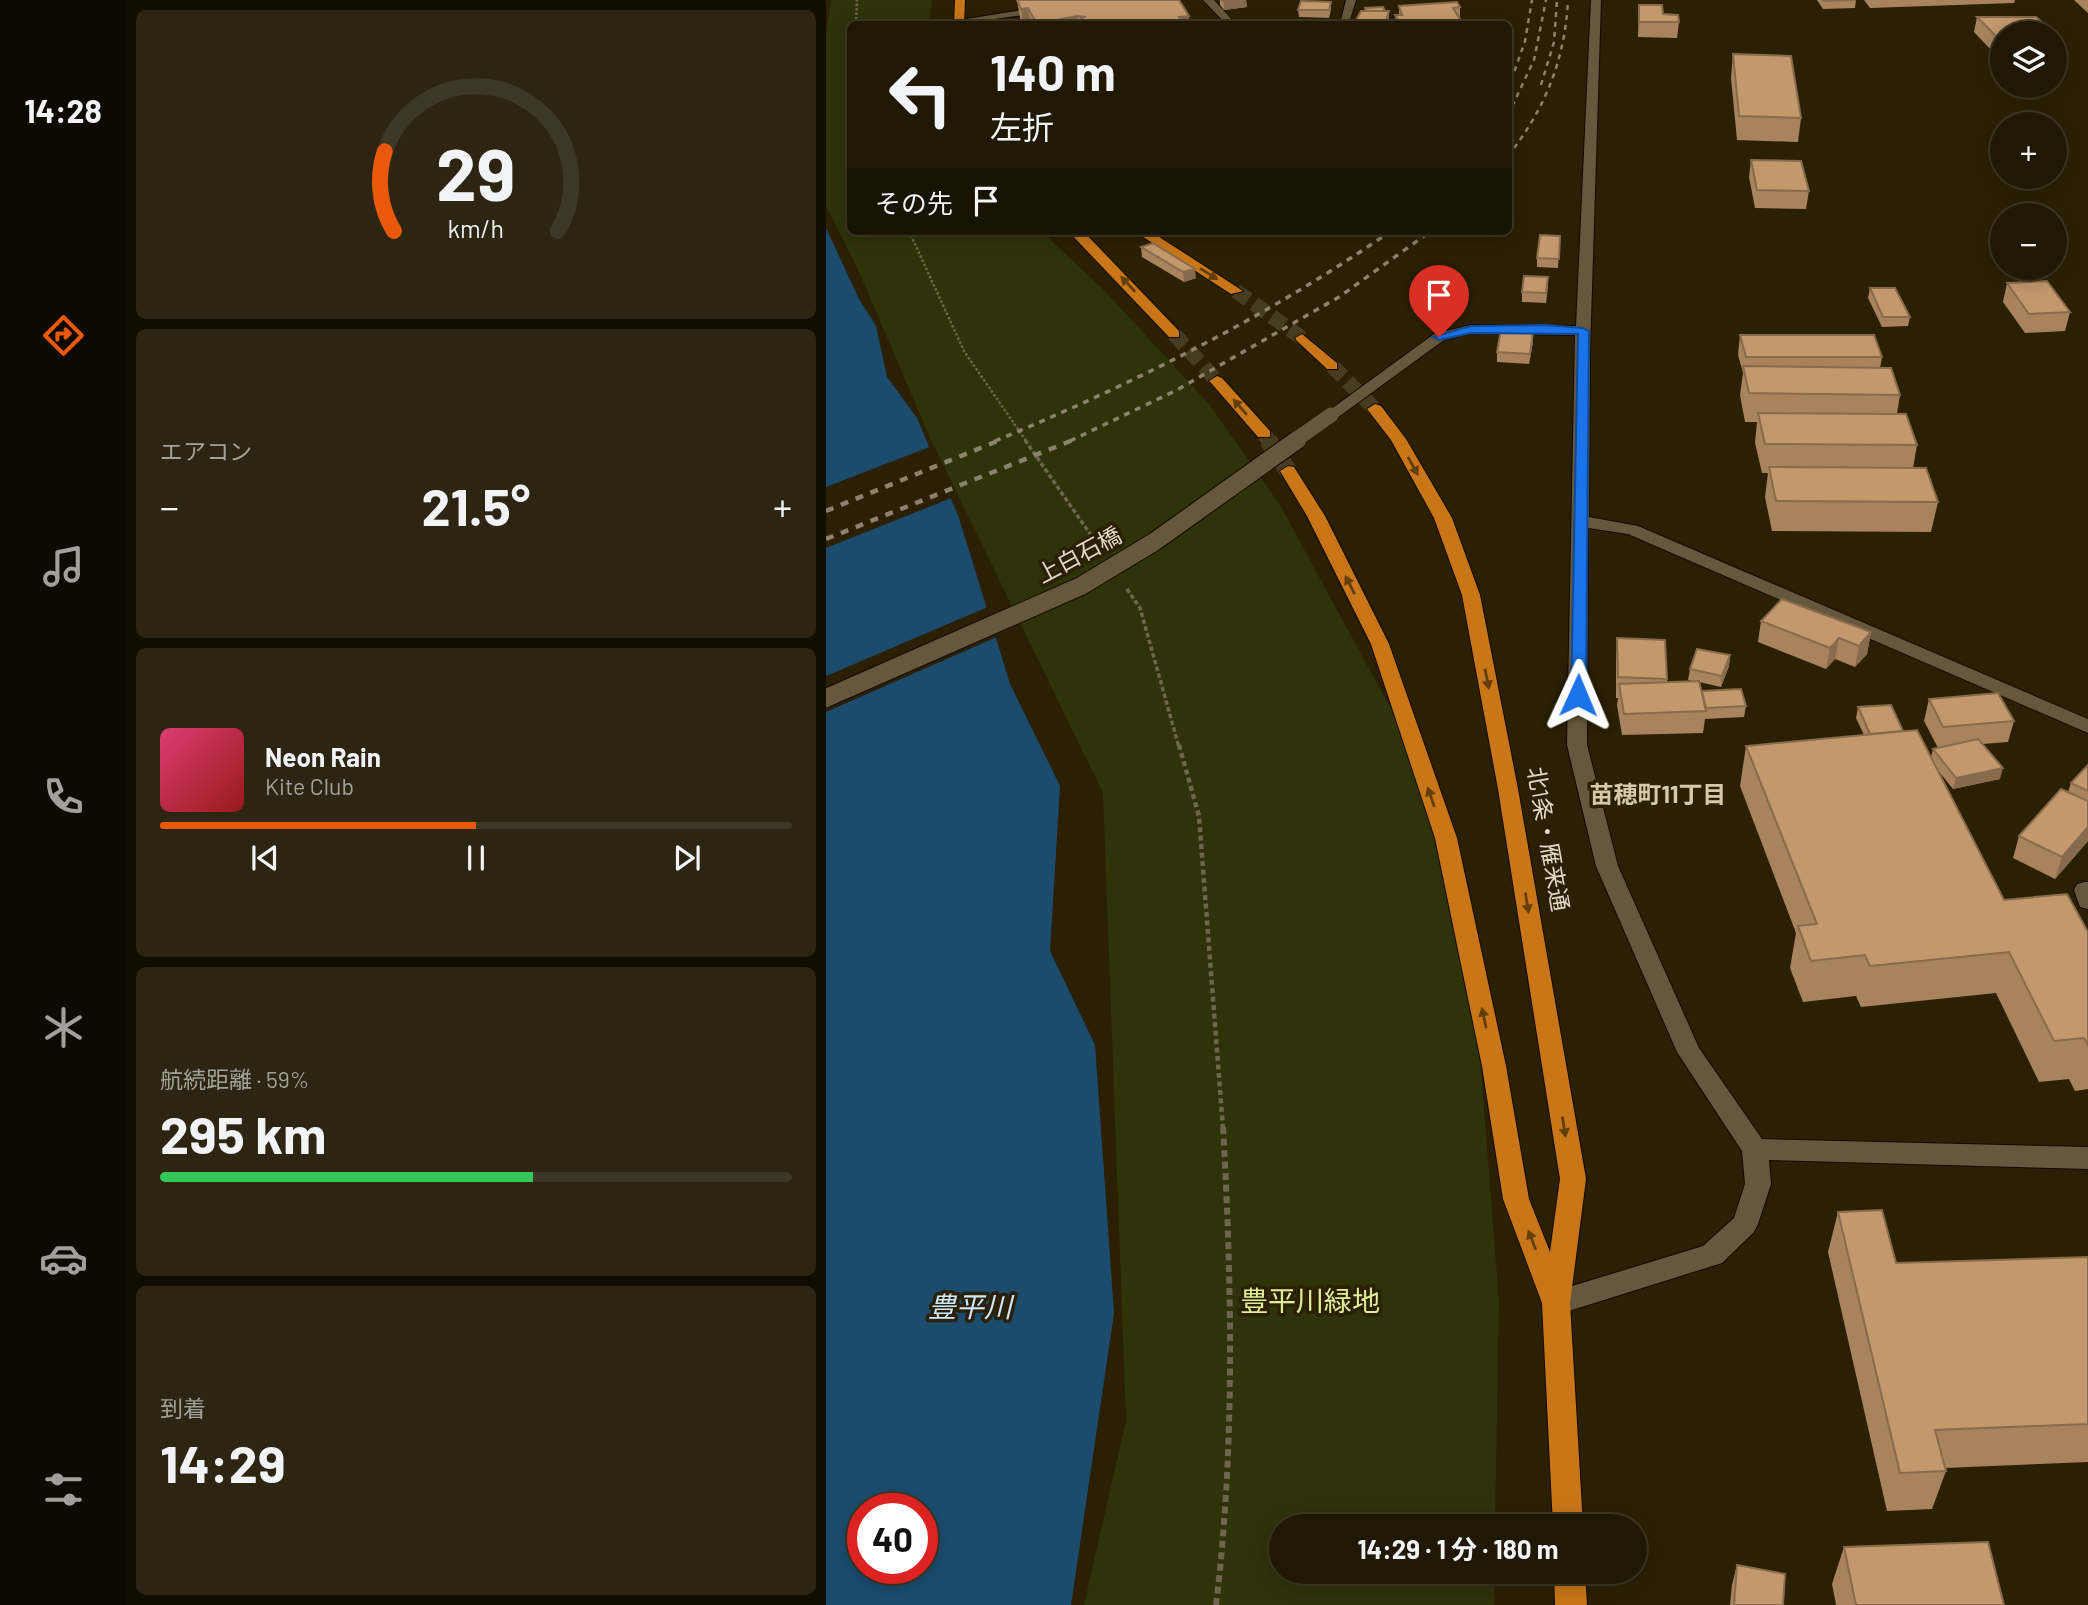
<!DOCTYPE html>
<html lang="ja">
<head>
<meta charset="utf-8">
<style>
  :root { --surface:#201803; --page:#2d2512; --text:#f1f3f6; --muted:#a2a09a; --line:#3d3725; --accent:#ea580c }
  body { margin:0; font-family:Barlow,"Noto Sans JP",sans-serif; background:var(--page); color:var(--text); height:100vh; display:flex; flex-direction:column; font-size:26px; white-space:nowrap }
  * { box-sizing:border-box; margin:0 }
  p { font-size:23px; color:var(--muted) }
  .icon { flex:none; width:38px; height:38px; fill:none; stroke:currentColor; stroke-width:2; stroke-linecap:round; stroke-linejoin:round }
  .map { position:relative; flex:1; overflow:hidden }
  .sheet { display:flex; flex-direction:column; gap:10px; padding:10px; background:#120d02; width:700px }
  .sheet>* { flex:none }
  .banner { position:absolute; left:21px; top:21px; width:665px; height:214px; border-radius:10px; box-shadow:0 4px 18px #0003,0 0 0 2px var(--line); background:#201803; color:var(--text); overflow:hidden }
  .fabs { position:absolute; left:1164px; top:21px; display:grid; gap:14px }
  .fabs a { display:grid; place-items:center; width:77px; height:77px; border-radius:50%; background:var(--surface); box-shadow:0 4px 18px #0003,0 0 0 2px var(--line); font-size:35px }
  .speed { position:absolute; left:21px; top:1493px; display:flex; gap:14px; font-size:35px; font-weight:700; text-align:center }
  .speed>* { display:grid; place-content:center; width:91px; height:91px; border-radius:50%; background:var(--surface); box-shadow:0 4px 18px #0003,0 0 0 2px var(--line); line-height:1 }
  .speed .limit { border:10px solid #d22; background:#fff; color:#111 }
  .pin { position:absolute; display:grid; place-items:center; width:60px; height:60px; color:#fff; margin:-72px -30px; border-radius:50% 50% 50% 0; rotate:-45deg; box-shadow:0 0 7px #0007 }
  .pin .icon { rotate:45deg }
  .me { position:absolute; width:77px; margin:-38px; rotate:1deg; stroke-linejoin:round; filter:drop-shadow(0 0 5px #0008) }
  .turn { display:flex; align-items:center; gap:24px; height:147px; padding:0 28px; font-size:32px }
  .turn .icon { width:91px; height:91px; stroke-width:2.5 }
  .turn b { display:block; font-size:49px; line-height:60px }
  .then { display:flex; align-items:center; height:66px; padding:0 28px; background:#0003; gap:14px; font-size:26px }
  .big { font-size:52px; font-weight:700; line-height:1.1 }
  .sheet .widget { flex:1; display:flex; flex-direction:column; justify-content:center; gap:10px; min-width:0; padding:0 24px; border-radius:10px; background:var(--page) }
  .sheet .dial { align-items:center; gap:0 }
  .dial svg { height:182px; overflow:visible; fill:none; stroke:var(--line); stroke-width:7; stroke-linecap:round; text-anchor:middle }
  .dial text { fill:var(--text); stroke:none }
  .song { display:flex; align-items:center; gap:21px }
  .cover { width:84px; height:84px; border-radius:10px; background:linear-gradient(135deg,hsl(340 70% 55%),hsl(0 70% 35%)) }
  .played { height:7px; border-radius:4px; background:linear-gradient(90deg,var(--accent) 50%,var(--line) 50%) }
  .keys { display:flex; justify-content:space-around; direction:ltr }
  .heat { display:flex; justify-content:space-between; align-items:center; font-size:38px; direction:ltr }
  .charge { height:10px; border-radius:5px; background:linear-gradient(90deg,#34c759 59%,var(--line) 0) }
  .trip { position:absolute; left:443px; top:1514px; width:378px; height:70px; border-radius:35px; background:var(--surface); box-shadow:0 4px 18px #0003,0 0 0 2px var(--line); font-weight:700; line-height:70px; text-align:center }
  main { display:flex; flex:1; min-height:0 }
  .tab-bar { display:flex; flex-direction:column; width:126px; justify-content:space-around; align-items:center; background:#0d0a01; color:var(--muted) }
  .tab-bar .icon { width:49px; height:49px }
  .tab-bar .current { color:var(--accent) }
  .tab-bar b { font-size:32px; color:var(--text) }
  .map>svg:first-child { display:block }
</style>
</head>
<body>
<main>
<nav class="tab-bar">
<b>14:28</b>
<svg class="icon current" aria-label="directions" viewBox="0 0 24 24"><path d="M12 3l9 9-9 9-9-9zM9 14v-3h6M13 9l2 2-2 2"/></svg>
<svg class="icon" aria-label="music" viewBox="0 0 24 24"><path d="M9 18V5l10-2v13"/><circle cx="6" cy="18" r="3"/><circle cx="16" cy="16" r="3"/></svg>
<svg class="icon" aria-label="phone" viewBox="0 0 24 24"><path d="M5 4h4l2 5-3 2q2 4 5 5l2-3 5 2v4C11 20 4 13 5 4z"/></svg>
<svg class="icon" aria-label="climate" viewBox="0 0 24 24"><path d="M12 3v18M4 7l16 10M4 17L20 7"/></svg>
<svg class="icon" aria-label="car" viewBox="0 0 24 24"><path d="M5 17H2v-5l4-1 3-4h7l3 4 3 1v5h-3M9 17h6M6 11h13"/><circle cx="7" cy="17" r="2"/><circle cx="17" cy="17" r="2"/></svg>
<svg class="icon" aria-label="filters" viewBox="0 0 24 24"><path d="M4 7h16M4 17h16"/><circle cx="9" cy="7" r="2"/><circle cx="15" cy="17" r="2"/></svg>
</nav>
<section class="sheet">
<div class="widget dial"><svg viewBox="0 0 100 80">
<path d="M14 69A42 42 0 1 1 86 69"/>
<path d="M14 69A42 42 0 0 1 10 34" stroke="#ea580c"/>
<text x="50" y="56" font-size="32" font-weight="700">29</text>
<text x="50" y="72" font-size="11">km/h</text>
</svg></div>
<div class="widget"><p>エアコン</p>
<div class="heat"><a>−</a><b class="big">21.5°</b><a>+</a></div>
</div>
<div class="widget">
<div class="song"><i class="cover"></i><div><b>Neon Rain</b><p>Kite Club</p></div></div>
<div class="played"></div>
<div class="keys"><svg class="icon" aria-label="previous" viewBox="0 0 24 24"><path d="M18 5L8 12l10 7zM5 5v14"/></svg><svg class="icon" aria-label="pause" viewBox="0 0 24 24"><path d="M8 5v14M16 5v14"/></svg><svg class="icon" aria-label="next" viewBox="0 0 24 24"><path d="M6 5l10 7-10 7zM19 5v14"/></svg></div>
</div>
<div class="widget"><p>航続距離 · 59%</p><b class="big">295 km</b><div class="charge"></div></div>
<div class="widget"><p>到着</p><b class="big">14:29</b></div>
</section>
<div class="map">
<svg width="1262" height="1605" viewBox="0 0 1262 1605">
  <rect width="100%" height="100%" fill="#2b2004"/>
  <!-- green -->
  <path fill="#2e330a" d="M5 0H106L103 24H24V231H215L276 288 383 404 454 505 572 722 643 915 673 1301 669 1526H455V1572H669L668 1605H258L300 1420 277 793 105 440 31 267 0 206V34Z"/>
  <!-- water -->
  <path fill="#1b4c6e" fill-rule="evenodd" d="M0 228 33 299 50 326 61 377 91 418 133 518 184 684 234 786 224 951 269 1045 288 1313 245 1605H0ZM37 1508H96V1568H37Z"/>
  <!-- pier -->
  <g fill="#2b2004">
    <path d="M106 446 128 497 0 548V487Z"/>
    <path d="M164 606 173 636 0 712V676Z"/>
  </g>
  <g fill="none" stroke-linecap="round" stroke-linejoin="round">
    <!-- highway-tunnel-far1 -->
    <g stroke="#463c22" stroke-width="15" stroke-dasharray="15 7" stroke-linecap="butt">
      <path d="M410 291 476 338"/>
      <path d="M348 334 391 381"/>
      <path d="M506 366 549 409"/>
      <path d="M438 434 443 441"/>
    </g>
    <!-- highway-tunnel -->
    <path stroke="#463c22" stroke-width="18" stroke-dasharray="18 9" stroke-linecap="butt" d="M442 440 462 471"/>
    <defs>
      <g id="minor">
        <path d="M377 0H388L410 24H400Z"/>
        <path d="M520 0H530L524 20 537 21V24H514Z"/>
        <path d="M765 0H775L764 353 763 517 812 526 1262 719V733L802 534 762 528 761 745 792 866 873 1048 936 1139 1262 1147V1169L943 1160 945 1184 932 1224 928 1232 896 1263 730 1315 720 1312 716 1303 720 1294 877 1246 908 1218 919 1184 916 1151 851 1052 770 866 741 745 749 335 645 333 618 340 511 418 505 420 497 415 608 334 645 325 750 326Z"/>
        <path d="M222 6 227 9 226 11 133 24 128 21Z"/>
        <path d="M1259 882H1262V909L1254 907 1248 890 1251 884Z"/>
      </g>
      <g id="highway">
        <path d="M129 0H139L138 24H128Z"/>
        <path d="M242 231H257L353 331V337H343Z"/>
        <path d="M308 231H324L417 291 405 294Z"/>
        <path d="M476 334 511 363V369H501L471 341 469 338Z"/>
        <path d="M391 376 396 378 444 431V437H432L386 384 383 381Z"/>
        <path d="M549 404 555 406 580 439 626 518 654 595 692 789 760 1179 744 1303 757 1526H727L716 1303 677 1199 656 1066 609 838 545 644 481 516 454 471 462 466 468 467 499 516 563 644 631 838 680 1066 703 1199 724 1252 734 1179 672 789 636 595 608 518 565 440 541 409Z"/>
        <path d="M728 1572H759L761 1605H729Z"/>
      </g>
    </defs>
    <!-- minor casing -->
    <use href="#minor" stroke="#130900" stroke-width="2"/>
    <!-- highway casing -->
    <use href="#highway" stroke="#130900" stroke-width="2"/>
    <!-- path-far3 -->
    <g stroke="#6f654e" stroke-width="2.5" stroke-dasharray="2.5 2" stroke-linecap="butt">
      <path d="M30 24 31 0"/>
      <path d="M83 231 138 351 200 441"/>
    </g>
    <!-- path-far2 -->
    <g stroke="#6f654e" stroke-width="3.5" stroke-dasharray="4.5 2.5" stroke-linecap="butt">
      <path d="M199 440 271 544"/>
      <path d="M301 589 314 608 353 747"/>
    </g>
    <!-- path-far1 -->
    <path stroke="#6f654e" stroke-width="4.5" stroke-dasharray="5 3.5" stroke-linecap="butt" d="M353 745 373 816 397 1129"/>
    <!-- path -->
    <path stroke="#6f654e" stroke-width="6" stroke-dasharray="7 4.5" stroke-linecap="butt" d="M390 1605C409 1448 406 1285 397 1127"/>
    <!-- minor -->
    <use href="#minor" fill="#65583c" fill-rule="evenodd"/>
    <!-- highway -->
    <use href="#highway" fill="#c87618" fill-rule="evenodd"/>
    <!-- rail-far2 -->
    <g stroke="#8c836e" stroke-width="2.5" stroke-dasharray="5 5" stroke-linecap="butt">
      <path d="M715 85 728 42 731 0"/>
      <path d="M682 90 699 41 706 0"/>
      <path d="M682 115 708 60 720 0"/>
      <path d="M682 156C719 109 739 60 742 0"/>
    </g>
    <!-- rail-far1 -->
    <g stroke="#8c836e" stroke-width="3.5" stroke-dasharray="6 6" stroke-linecap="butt">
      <path d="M169 441C309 383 441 317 565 231"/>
      <path d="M244 441 349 391 513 297 605 231"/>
    </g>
    <!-- rail -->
    <g stroke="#8c836e" stroke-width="4.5" stroke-dasharray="8 8" stroke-linecap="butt">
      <path d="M0 511 174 440"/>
      <path d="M0 539 247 440"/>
    </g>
    <defs>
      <path id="minor-bridge-far1" d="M468 441 505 415"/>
      <path id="minor-bridge" d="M0 698 255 586 328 542 471 440"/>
    </defs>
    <!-- minor-bridge-far1 casing -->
    <use href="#minor-bridge-far1" stroke="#130900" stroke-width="16" stroke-linecap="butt"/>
    <!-- minor-bridge casing -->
    <use href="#minor-bridge" stroke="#130900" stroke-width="20" stroke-linecap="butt"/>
    <!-- minor-bridge-far1 -->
    <use href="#minor-bridge-far1" stroke="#65583c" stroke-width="15"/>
    <!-- minor-bridge -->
    <use href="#minor-bridge" stroke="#65583c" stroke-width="18"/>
  </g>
  <!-- wall -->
  <g fill="#a8835e">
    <path d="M191 0 363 16V24H195Z"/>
    <path d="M394 0H420L421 7 398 10 394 5Z"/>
    <path d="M991 0H1030L1029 8 997 9Z"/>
    <path d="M1038 0H1189L1188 3 1044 8Z"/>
    <path d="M1248 0H1262V13Z"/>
    <path d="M505 2V9L503 18 473 17 472 10Z"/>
    <path d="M813 5 853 22 851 38 812 37Z"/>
    <path d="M573 6 634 7V20L637 24H570L569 15H573Z"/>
    <path d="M1151 17 1176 33V53H1168L1148 32Z"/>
    <path d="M907 54 975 118 972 142 911 140 905 78Z"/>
    <path d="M925 160 983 191 980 209 929 208 923 177Z"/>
    <path d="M734 236 732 268 711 267V258Z"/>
    <path d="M315 247 370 278 358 282 316 257Z"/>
    <path d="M1181 283 1244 312 1239 331 1199 333 1177 302Z"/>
    <path d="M722 286 720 303 696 302V292Z"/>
    <path d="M1044 288 1084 317 1082 326 1056 327 1042 298Z"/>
    <path d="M707 332V342L703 364 671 362V352Z"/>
    <path d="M914 335 1056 357 1054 368 1074 395 1071 414 1091 445 1087 468 1112 502 1105 532 946 531 939 497 942 473H936L929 443 931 422H919L914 395 917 373 912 355Z"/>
    <path d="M935 621 1045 632 1041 654 1029 667 1009 659 1000 669 932 642Z"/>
    <path d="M791 638 841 679V682H870L862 680 864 669 904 655 903 666 895 687 873 682 876 692 920 706 918 717 879 719 877 733 796 735 791 705 792 698H790V659Z"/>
    <path d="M1103 699 1188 721 1182 742 1157 744 1174 779 1127 789 1110 768 1178 900 1262 932V1089L1249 1091 1243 1079 1213 1082 1170 993 1035 1007 1030 996 977 1002 964 968 970 933 914 786 920 746 1038 735 1030 718 1032 707 1077 731 1105 757 1107 749 1112 748 1098 721Z"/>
    <path d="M1262 765V841L1229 879 1187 858 1193 836 1242 792 1245 783Z"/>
    <path d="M1012 1212 1070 1263 1262 1257V1462L1119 1468 1120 1471 1106 1509 1061 1511 1002 1252Z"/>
    <path d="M1018 1547 1178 1605H1010L1006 1584Z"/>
    <path d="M911 1565 957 1605H904L906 1585Z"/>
  </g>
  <!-- shaded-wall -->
  <g fill="#886a4c">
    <path d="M348 0 363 16V24H351Z"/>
    <path d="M413 0H420L421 7 398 10V2Z"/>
    <path d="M202 8 205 24H198L195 9Z"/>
    <path d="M563 11V24H559Z"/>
    <path d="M251 16 252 24H211Z"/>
    <path d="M369 269 370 278 358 282 357 272Z"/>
    <path d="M707 332V342L703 364 704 354Z"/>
    <path d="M1045 632 1041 654 1029 667 1033 646Z"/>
    <path d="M1013 638 1009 659 1000 669 1004 648Z"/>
    <path d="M904 655 903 666 895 687 896 676Z"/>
    <path d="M1177 768 1174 779 1127 789 1130 778Z"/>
    <path d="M1262 827V841L1229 879 1236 857Z"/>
  </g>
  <!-- building -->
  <g fill="#c3986d" stroke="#886a4c" stroke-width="2">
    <path d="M191 0H353L363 16 353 17 357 24H234L258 22 255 17H260L251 16 211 24 202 8 195 9Z"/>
    <path d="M396 0H413L398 2Z"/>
    <path d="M997 0H1030L998 1Z"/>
    <path d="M475 1 505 2 503 10H472Z"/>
    <path d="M631 2 634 7 627 8 637 24H575L569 15H576L573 6Z"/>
    <path d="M813 5H836L837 14 852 15 853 22H813Z"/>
    <path d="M557 7 559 11H540L539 8Z"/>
    <path d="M535 11H563L559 24H528Z"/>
    <path d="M1151 17H1210L1228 33H1176V37H1171Z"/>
    <path d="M907 54 965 56 975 118 913 116Z"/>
    <path d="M925 160 975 161 983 191 931 190Z"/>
    <path d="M714 235 734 236 733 259 711 258Z"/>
    <path d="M327 243 369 269 357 272 315 247Z"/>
    <path d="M698 276 722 277 720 293 696 292Z"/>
    <path d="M1221 281 1244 312 1203 314 1181 283Z"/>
    <path d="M1044 288H1069L1084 317H1057Z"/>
    <path d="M675 330 707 332 704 354 671 352Z"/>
    <path d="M914 335H1048L1056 357H920Z"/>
    <path d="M917 366 1065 368 1074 395 923 393Z"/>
    <path d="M932 413 1080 414 1091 445 939 444Z"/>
    <path d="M943 467 1100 468 1112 502 950 501Z"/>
    <path d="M956 599 1045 632 1033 646 1013 638 1004 648 935 621Z"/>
    <path d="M791 638 839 640 841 679 792 677Z"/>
    <path d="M871 649 904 655 896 676 864 669Z"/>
    <path d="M873 681 880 711 798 714 793 684Z"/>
    <path d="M915 689 920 706 880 708 876 691Z"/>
    <path d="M1172 693 1188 721 1117 727 1103 699Z"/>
    <path d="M1065 705 1077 731 1044 734 1032 707Z"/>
    <path d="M1091 730 1178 900 1241 894 1262 932V1045L1258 1038 1228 1041 1183 952 1044 966 1039 955 985 961 972 926 991 924 920 746Z"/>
    <path d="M1152 739 1177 768 1130 778 1107 749Z"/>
    <path d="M1262 765V791L1245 783Z"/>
    <path d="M1235 789 1262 801V827L1236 857 1193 836Z"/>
    <path d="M1056 1210 1070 1263 1262 1257V1424L1109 1430 1120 1471 1074 1473 1012 1212Z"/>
    <path d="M1162 1542 1178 1605H1030L1018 1547Z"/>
    <path d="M911 1565 959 1574 957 1605H908Z"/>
  </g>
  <!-- one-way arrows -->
  <defs><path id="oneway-solid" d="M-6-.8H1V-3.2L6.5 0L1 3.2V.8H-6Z" transform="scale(1.75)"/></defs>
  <g fill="#623e0b">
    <use href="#oneway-solid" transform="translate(383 274) rotate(32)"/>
    <use href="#oneway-solid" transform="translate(302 284) rotate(-133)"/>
    <use href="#oneway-solid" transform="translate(414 407) rotate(-131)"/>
    <use href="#oneway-solid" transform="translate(587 466) rotate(61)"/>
    <use href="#oneway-solid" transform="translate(524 585) rotate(-117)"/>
    <use href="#oneway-solid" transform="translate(661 679) rotate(79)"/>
    <use href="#oneway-solid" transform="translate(605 797) rotate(-109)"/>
    <use href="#oneway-solid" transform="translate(701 903) rotate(81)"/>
    <use href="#oneway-solid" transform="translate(658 1018) rotate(-102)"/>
    <use href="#oneway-solid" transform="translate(738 1127) rotate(81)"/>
    <use href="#oneway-solid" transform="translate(706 1240) rotate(-111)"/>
  </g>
  <!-- route -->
  <path fill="#1a73e8" stroke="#114b97" stroke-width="2" d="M720 325 757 328 763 331 760 695 752 700 745 695 752 334 645 333 613 340 607 337 645 326Z"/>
  <g text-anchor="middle" stroke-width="7" stroke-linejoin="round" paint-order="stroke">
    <!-- street labels -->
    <g font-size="23" fill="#e0d9c9" stroke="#2b2004">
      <text transform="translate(253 555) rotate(-28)" y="8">上白石橋</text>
      <text transform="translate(722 839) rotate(80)" y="8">北1条・雁来通</text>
    </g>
    <!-- neighbourhood labels -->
    <g font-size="24" font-weight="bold" fill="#d6c9a9" stroke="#2b2004">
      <text x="832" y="803">苗穂町11丁目</text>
    </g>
    <!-- near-park labels -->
    <g font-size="28" fill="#dfec98" stroke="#2b2004">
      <text x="484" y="1311">豊平川緑地</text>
    </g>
    <!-- near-water labels -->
    <g font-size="28" font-style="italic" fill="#cce8ff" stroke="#2b2004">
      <text x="144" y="1317">豊平川</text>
    </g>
  </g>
</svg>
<div class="fabs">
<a><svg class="icon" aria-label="layers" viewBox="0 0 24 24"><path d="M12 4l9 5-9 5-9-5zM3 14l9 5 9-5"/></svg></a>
<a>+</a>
<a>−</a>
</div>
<div class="speed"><div class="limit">40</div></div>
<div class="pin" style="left:613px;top:337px;background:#d93025"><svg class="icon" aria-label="arrive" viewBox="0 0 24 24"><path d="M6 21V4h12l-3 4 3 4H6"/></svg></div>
<svg class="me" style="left:752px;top:695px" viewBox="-20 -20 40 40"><path d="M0-17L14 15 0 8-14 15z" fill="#1a73e8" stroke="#fff" stroke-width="4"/></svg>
<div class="trip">14:29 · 1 分 · 180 m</div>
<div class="banner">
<div class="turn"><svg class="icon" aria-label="left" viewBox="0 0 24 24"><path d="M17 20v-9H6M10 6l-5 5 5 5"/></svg><div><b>140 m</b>左折</div></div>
<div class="then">その先<svg class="icon" aria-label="arrive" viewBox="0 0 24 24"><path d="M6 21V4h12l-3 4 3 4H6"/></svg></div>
</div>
</div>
</main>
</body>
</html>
